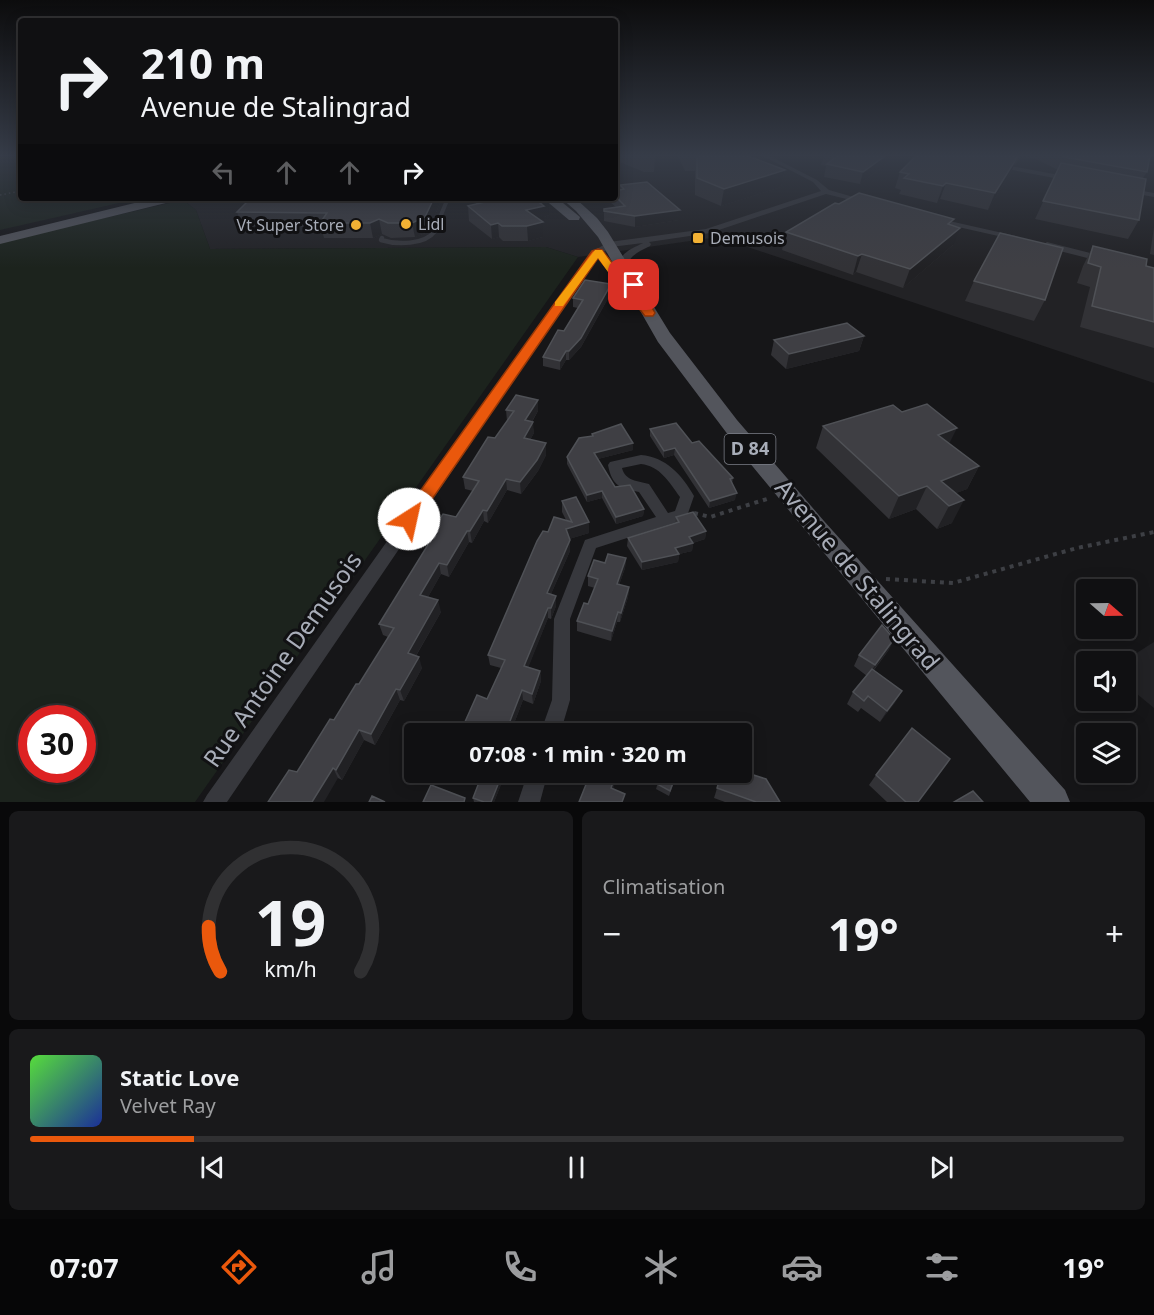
<!DOCTYPE html>
<html lang="fr">
<head>
<meta charset="utf-8">
<style>
  :root { --surface:#101012; --page:#19191b; --text:#f1f3f6; --muted:#9c9d9f; --line:#303032; --accent:#ea580c }
  body { margin:0; font-family:"Noto Sans",sans-serif; background:var(--page); color:var(--text); height:100vh; display:flex; flex-direction:column; font-size:22px; white-space:nowrap }
  * { box-sizing:border-box; margin:0 }
  p { font-size:20px; color:var(--muted) }
  .icon { flex:none; width:33px; height:33px; fill:none; stroke:currentColor; stroke-width:2; stroke-linecap:round; stroke-linejoin:round }
  .map { position:relative; height:802px; overflow:hidden }
  .panel { display:flex; flex-direction:column; gap:9px; padding:9px; background:#09090a; flex:1 }
  .panel>* { flex:none }
  .banner { position:absolute; left:18px; top:18px; width:600px; height:183px; border-radius:6px; box-shadow:0 3px 15px #0003,0 0 0 2px var(--line); background:#101012; color:var(--text); overflow:hidden }
  .needle { width:39px; rotate:110deg }
  .tools { position:absolute; left:1076px; top:579px; display:grid; gap:12px }
  .tools a { display:grid; place-items:center; width:60px; height:60px; border-radius:6px; background:var(--surface); box-shadow:0 3px 15px #0003,0 0 0 2px var(--line); font-size:30px }
  .speed { position:absolute; left:18px; top:705px; display:flex; gap:12px; font-size:30px; font-weight:700; text-align:center }
  .speed>* { display:grid; place-content:center; width:78px; height:78px; border-radius:50%; background:var(--surface); box-shadow:0 3px 15px #0003,0 0 0 2px var(--line); line-height:1 }
  .speed .limit { border:9px solid #d22; background:#fff; color:#111 }
  .pin { position:absolute; display:grid; place-items:center; width:51px; height:51px; color:#fff; margin:-26px; border-radius:12px; box-shadow:0 3px 9px #0006 }
  .me { position:absolute; width:66px; margin:-33px; rotate:35deg; stroke-linejoin:round; filter:drop-shadow(0 0 4px #0008) }
  .turn { display:flex; align-items:center; gap:21px; height:126px; padding:0 24px; font-size:27px }
  .turn .icon { width:78px; height:78px; stroke-width:2.5 }
  .turn b { display:block; font-size:42px; line-height:51px }
  .lanes { display:flex; align-items:center; height:57px; padding:0 24px; background:#0003; justify-content:center; gap:30px; direction:ltr }
  .lanes .off { opacity:.35 }
  .big { font-size:45px; font-weight:700; line-height:1.1 }
  .panel .widget { flex:1; display:flex; flex-direction:column; justify-content:center; gap:9px; min-width:0; padding:0 21px; border-radius:9px; background:var(--page) }
  .panel .dial { align-items:center; gap:0 }
  .dial svg { height:156px; overflow:visible; fill:none; stroke:var(--line); stroke-width:7; stroke-linecap:round; text-anchor:middle }
  .dial text { fill:var(--text); stroke:none }
  .song { display:flex; align-items:center; gap:18px }
  .cover { width:72px; height:72px; border-radius:9px; background:linear-gradient(135deg,hsl(110 70% 55%),hsl(230 70% 35%)) }
  .played { height:6px; border-radius:3px; background:linear-gradient(90deg,var(--accent) 15%,var(--line) 15%) }
  .keys { display:flex; justify-content:space-around; direction:ltr }
  .heat { display:flex; justify-content:space-between; align-items:center; font-size:33px; direction:ltr }
  .panel .tiles { flex:1; display:grid; gap:9px; grid-template-columns:1fr 1fr }
  .widget:last-child { grid-column:span 2 }
  .trip { position:absolute; left:404px; top:723px; width:348px; height:60px; border-radius:6px; background:var(--surface); box-shadow:0 3px 15px #0003,0 0 0 2px var(--line); font-weight:700; line-height:60px; text-align:center }
  .tab-bar { display:flex; height:96px; justify-content:space-around; align-items:center; background:#060607; color:var(--muted) }
  .tab-bar .icon { width:42px; height:42px }
  .tab-bar .selected { color:var(--accent) }
  .tab-bar b { font-size:27px; color:var(--text) }
  .map>svg:first-child { display:block }
</style>
</head>
<body>
<div class="map">
<svg width="1154" height="802" viewBox="0 0 1154 802">
  <rect width="100%" height="100%" fill="#161618"/>
  <!-- built -->
  <g fill="#222225">
    <path d="M615 156H1107L1154 164V383L718 237 578 257 546 247 210 249 196 210 183 200 192 198H615Z"/>
    <path d="M1154 642V708L1125 684 1124 661Z"/>
  </g>
  <!-- green -->
  <g fill="#1c231d" fill-rule="evenodd">
    <path d="M0 156H21V198H141L0 230Z"/>
    <path d="M183 200 196 210 210 249 546 247 578 257 195 802H0V242ZM32 718H82V770H32Z"/>
  </g>
  <g fill="none" stroke-linecap="round" stroke-linejoin="round">
    <!-- path-far1 -->
    <path stroke="#3d3f44" stroke-width="1.5" stroke-dasharray="1.5 3" stroke-linecap="butt" d="M0 195 21 191"/>
    <!-- path -->
    <g stroke="#3d3f44" stroke-width="4" stroke-dasharray="4 5" stroke-linecap="butt">
      <path d="M694 513 710 517 770 498"/>
      <path d="M886 579 953 583 1077 548 1154 532"/>
    </g>
    <!-- service-far1 -->
    <path stroke="#37383d" stroke-width="4" d="M434 232 448 198"/>
    <!-- service -->
    <path stroke="#37383d" stroke-width="4.5" d="M382 238 381 240C397 245 425 245 435 231"/>
    <!-- minor -->
    <g fill="#37383d" fill-rule="evenodd">
      <path d="M763 156H770L817 180 829 190 871 202 867 204 826 194 710 233 649 242 651 244 650 246C638 252 630 255 626 268L623 269 619 266C619 253 633 248 643 243L611 247 599 255 227 802H203L207 795 593 251 609 242 706 229 821 191 813 182Z"/>
      <path d="M999 164 1070 177 1073 179 1070 181 997 167 996 166Z"/>
      <path d="M1126 188 1154 193V197L1126 192Z"/>
      <path d="M936 218 1016 236 1020 238 1016 240 936 222Z"/>
      <path d="M1047 242 1106 257 1107 259 1103 262 1044 247 1043 245Z"/>
      <path d="M641 455C666 457 682 475 694 496L686 519 596 548 570 619V700L560 734H540L552 700 554 619 585 540 656 517 639 492C620 488 612 486 608 465L610 462ZM641 464C660 466 669 482 680 497L675 511 668 513 649 484C638 481 625 481 622 468Z"/>
      <path d="M528 772H548L540 802H518Z"/>
    </g>
    <!-- primary -->
    <g fill="#53555c" fill-rule="evenodd">
      <path d="M155 198H176L174 201 0 244V236Z"/>
      <path d="M543 198H557L580 217 579 220H569Z"/>
      <path d="M561 198H575L597 218 608 232 670 333 737 420 824 521 1065 790 1070 802H1030L744 456 658 342 598 237 576 211Z"/>
    </g>
  </g>
  <!-- wall -->
  <g fill="#323236">
    <path d="M615 156H655L654 172H644L615 160Z"/>
    <path d="M678 156H748L785 170 781 187 721 206 695 195V171H685Z"/>
    <path d="M824 156H897L860 184 824 177 826 166 821 165Z"/>
    <path d="M916 156H1150L1147 172 1143 178 1139 220 1128 239 1035 219 1058 170 1036 159 1021 156 1015 165H1014L1011 172 988 210 940 199 937 203 899 194 901 190 895 188 900 172Z"/>
    <path d="M620 185 679 220 635 227 604 221V209L616 207 610 202 611 198H615V191L620 190Z"/>
    <path d="M251 198H442L428 232 415 237 391 238 382 234 373 238H324L321 227 242 226 237 212Z"/>
    <path d="M475 198H543L549 215 544 217V220L541 221 543 222V237L528 241H503L499 237 492 239 469 221 468 206 476 204Z"/>
    <path d="M952 225 953 245 903 288 856 272 853 275 782 250 786 232Z"/>
    <path d="M1154 227V255L1150 254Z"/>
    <path d="M1093 246 1146 266 1154 268V348L1080 327 1090 287 1077 283 1083 266Z"/>
    <path d="M974 281 1045 300 1034 321 965 301Z"/>
    <path d="M611 293 581 347 569 360H566L560 370 543 366V357L564 331 578 308 573 307V298Z"/>
    <path d="M864 336 859 351 786 369 771 355 774 340Z"/>
    <path d="M506 410 538 411 532 422 534 433 530 440 546 443V455L538 471 521 494 507 490 488 523 484 521 472 543 469 542 449 577 441 574 428 597 441 612 416 656 422 668 404 701 400 700 375 745 364 740 342 780 338 778 297 772 359 684 388 637 383 635 379 624 431 540 430 534 456 517 473 491 465 489 463 477 495 438 507 421Z"/>
    <path d="M902 412 950 444 979 466 967 489 956 493 952 523 937 529 916 509 889 519 816 448 823 426Z"/>
    <path d="M650 429 692 443 733 478 732 484 735 500 709 508 674 455 664 458 650 436Z"/>
    <path d="M592 434 633 443V450L598 459 615 487 644 509 643 516 616 524 602 498 587 502 567 464V457L592 436Z"/>
    <path d="M562 501 589 522V533L569 539 570 551 551 594 556 606 551 619 548 618 528 667 540 671 541 681 533 704 523 700 510 734H466L464 724 487 699 501 668 490 665 488 655 548 532 566 520 562 512Z"/>
    <path d="M676 517 706 531 705 539 693 543 692 551 679 554 678 562 642 570 627 546 628 538 675 524Z"/>
    <path d="M626 558 625 568 619 585 629 587 628 597 620 622H617L611 641 577 631V621L588 604 595 588 588 586V576L605 563Z"/>
    <path d="M894 639 888 651 874 670 902 691 880 722 861 708 858 712 847 704 853 692 867 676 854 666 859 655Z"/>
    <path d="M506 772 494 802H474L473 798Z"/>
    <path d="M661 772H678L669 796 656 789Z"/>
    <path d="M722 772 780 802H725L714 798Z"/>
    <path d="M876 775 918 802H887L869 785Z"/>
  </g>
  <!-- shaded-wall -->
  <g fill="#212124">
    <path d="M885 156H897L860 184 863 172Z"/>
    <path d="M1018 156 1011 172 988 210 995 193Z"/>
    <path d="M785 170 781 187 721 206 724 189Z"/>
    <path d="M946 183 940 199 937 203 943 186Z"/>
    <path d="M434 198H442L428 232 415 237 412 223Z"/>
    <path d="M548 201 549 215 544 217V220L527 225 526 210 540 203Z"/>
    <path d="M680 210 679 220 635 227V216Z"/>
    <path d="M379 219 382 234 373 238 370 223Z"/>
    <path d="M543 222V237L528 241 527 226Z"/>
    <path d="M498 223 499 237 492 239 491 225Z"/>
    <path d="M960 228 953 245 903 288 910 269Z"/>
    <path d="M862 254 856 272 853 275 858 256Z"/>
    <path d="M611 284V293L581 347 569 360V351Z"/>
    <path d="M864 336 859 351 786 369 789 354Z"/>
    <path d="M566 351V360L560 370V361Z"/>
    <path d="M538 400V411L526 431 525 420Z"/>
    <path d="M533 422 534 433 525 449 524 438Z"/>
    <path d="M957 428 946 450 938 435Z"/>
    <path d="M546 443V455L538 471 521 494 520 482Z"/>
    <path d="M633 443V450L594 460V453Z"/>
    <path d="M675 448 674 455 664 458V451Z"/>
    <path d="M979 466 967 489 941 499V481Z"/>
    <path d="M506 479 507 490 488 523 487 511Z"/>
    <path d="M927 486 916 509 889 519 899 496Z"/>
    <path d="M602 491V498L587 502V495Z"/>
    <path d="M737 493 735 500 709 508 710 501Z"/>
    <path d="M964 500 952 523 937 529 949 506Z"/>
    <path d="M644 509 643 516 616 524V517Z"/>
    <path d="M483 510 484 521 472 543 470 531Z"/>
    <path d="M589 522V533L566 540V529Z"/>
    <path d="M467 531 469 542 449 577 447 565Z"/>
    <path d="M706 531 705 539 687 545 689 537Z"/>
    <path d="M570 540V551L547 603V593Z"/>
    <path d="M693 543 692 551 679 554 678 562 642 570V562L675 548Z"/>
    <path d="M626 558 625 568 616 594 617 584Z"/>
    <path d="M439 563 441 574 423 606 420 595Z"/>
    <path d="M629 587 628 597 620 622 621 613Z"/>
    <path d="M556 596V606L551 619V608Z"/>
    <path d="M438 600 441 612 411 664 408 653Z"/>
    <path d="M548 608V618L525 676 524 666Z"/>
    <path d="M618 612 617 622 611 641 612 631Z"/>
    <path d="M894 639 888 651 868 677 875 665Z"/>
    <path d="M419 657 422 668 404 701 400 690Z"/>
    <path d="M540 671 541 681 533 704 532 694Z"/>
    <path d="M396 689 400 700 375 745 371 734Z"/>
    <path d="M522 690 523 700 510 734H505Z"/>
    <path d="M902 691 895 703 880 722 887 711Z"/>
    <path d="M359 730 364 740 342 780 336 770Z"/>
    <path d="M333 768 338 778 324 802H312Z"/>
    <path d="M503 772H506L494 802H491Z"/>
    <path d="M615 777 614 787 610 798 611 788Z"/>
  </g>
  <!-- building -->
  <g fill="#3f3f44" stroke="#4f5156" stroke-width="1.5">
    <path d="M697 156H748L785 170 724 189 697 178Z"/>
    <path d="M837 156H885L863 172 827 164Z"/>
    <path d="M916 156H1018L995 193 946 183 943 186 904 178 909 174 900 172Z"/>
    <path d="M1065 156H1150L1147 172 1064 157Z"/>
    <path d="M1061 163 1146 179 1139 220 1043 201Z"/>
    <path d="M647 182 680 210 635 216 604 211V209L625 206 615 196V191L624 189 620 185Z"/>
    <path d="M859 193 954 219 948 224 960 228 910 269 862 254 858 256 786 232 835 203 839 204Z"/>
    <path d="M251 198H434L425 217 412 223H388L379 219 370 223H320L327 213 237 212Z"/>
    <path d="M479 198H543L548 201 540 203 544 206 526 210 543 222 527 226H502L498 223 491 225 468 206 485 202Z"/>
    <path d="M1000 233 1063 248 1045 300 974 281Z"/>
    <path d="M1093 246 1147 259 1146 266 1154 268V322L1092 306 1101 267 1088 263Z"/>
    <path d="M585 280 611 284 581 338 569 351H566L560 361 543 357 558 330 564 331 583 300 573 298Z"/>
    <path d="M847 323 864 336 789 354 774 340Z"/>
    <path d="M516 395 538 400 525 420 533 422 524 438 546 443 537 460 520 482 506 479 487 511 483 510 470 531H467L447 565 439 563 420 595 438 600 408 653 419 657 400 690 396 689 371 734 359 730 336 770 333 768 312 802H268L289 770 297 772 330 719 334 720 356 684H359L394 628 379 624 434 535 430 534 443 514 456 517 479 481 463 477 488 437 495 438 514 411 506 410Z"/>
    <path d="M927 404 957 428 938 435 979 466 941 481 964 500 949 506 927 486 899 496 823 426 893 405 902 412Z"/>
    <path d="M676 423 692 443 699 441 733 478 730 479 737 493 710 501 675 448 664 451 650 429Z"/>
    <path d="M621 424 633 443 594 453 615 487 630 485 644 509 616 517 602 491 587 495 567 457 579 438 593 436 592 434Z"/>
    <path d="M576 497 589 522 566 529 570 540 547 593 556 596 551 608H548L524 666 540 671 532 694 522 690 505 734H491L464 724 477 695 487 699 505 660 488 655 537 541 543 531 548 532 554 517 572 522 562 501Z"/>
    <path d="M693 512 706 531 689 537 693 543 675 548 679 554 642 562 628 538 679 522 676 517Z"/>
    <path d="M608 554 626 558 617 584 629 587 621 613 618 612 612 631 577 621 584 603 588 604 598 579 588 576 594 560 605 563Z"/>
    <path d="M882 625 894 639 875 665 859 655Z"/>
    <path d="M872 669 902 691 887 711 868 696 864 701 853 692Z"/>
    <path d="M912 728 950 759 918 802H906L876 775Z"/>
    <path d="M741 771 766 779 780 802H756L717 788 722 772H741Z"/>
    <path d="M483 772H503L491 802H484L473 798Z"/>
    <path d="M591 772H604L615 777 611 788 625 794 622 802H579Z"/>
    <path d="M661 772H677L670 791 657 784Z"/>
    <path d="M431 785 465 798 464 802H423Z"/>
    <path d="M973 791 983 802H954Z"/>
    <path d="M372 796 385 802H369Z"/>
  </g>
  <!-- sky -->
  <linearGradient id="sky" x2="0" y2="1"><stop stop-color="#0c0c0d"/><stop offset="0.58" stop-color="#363c48"/><stop offset="1" stop-color="#363c48" stop-opacity="0"/></linearGradient>
  <rect width="1154" height="268" fill="url(#sky)"/>
  <!-- route -->
  <path fill="#ea580c" stroke="#983908" stroke-width="1.5" d="M598 249 602 250 629 284 638 282 655 313 653 316H645L598 258 415 524 409 526 403 524 401 519 403 515 592 251Z"/>
  <!-- slow -->
  <path fill="#f59e0b" d="M595 250H602L616 270 615 272H608L598 258 563 306H555V302Z"/>
  <!-- markers -->
  <g fill="#f2b134" stroke="#111113" stroke-width="2">
    <circle cx="406" cy="224" r="6"/>
    <circle cx="356" cy="225" r="6"/>
    <rect x="692" y="232" width="12" height="12" rx="3"/>
  </g>
  <g text-anchor="middle" stroke-width="6" stroke-linejoin="round" paint-order="stroke">
    <!-- far-poi labels -->
    <g font-size="16" fill="#a8adb8" stroke="#111113" text-anchor="start">
      <text x="418" y="230">Lidl</text>
      <text x="344" y="231" text-anchor="end">Vt Super Store</text>
      <text x="710" y="244">Demusois</text>
    </g>
    <!-- shield labels -->
    <rect fill="#111113" stroke="#7b7e86" stroke-width="1.5" x="724.5" y="434" width="51" height="30" rx="4.5"/>
    <g font-size="18" font-weight="bold" fill="#a8adb8">
      <text x="750" y="455">D 84</text>
    </g>
    <!-- near-street labels -->
    <g font-size="24" fill="#a8adb8" stroke="#111113">
      <text transform="translate(857 575) rotate(50)" y="8">Avenue de Stalingrad</text>
      <text transform="translate(283 660) rotate(-55)" y="8">Rue Antoine Demusois</text>
    </g>
  </g>
</svg>
<div class="tools">
<a><svg class="needle" viewBox="-14 -14 28 28"><path d="M0-13l5 13h-10z" fill="#e53935"/><path d="M0 13l5-13h-10z" fill="#9c9d9f"/></svg></a>
<a><svg class="icon" aria-label="sound" viewBox="0 0 24 24"><path d="M4 9h4l5-4v14l-5-4H4zM17 9q2 3 0 6"/></svg></a>
<a><svg class="icon" aria-label="layers" viewBox="0 0 24 24"><path d="M12 4l9 5-9 5-9-5zM3 14l9 5 9-5"/></svg></a>
</div>
<div class="speed"><div class="limit">30</div></div>
<div class="pin" style="left:634px;top:285px;background:#d93025"><svg class="icon" aria-label="arrive" viewBox="0 0 24 24"><path d="M6 21V4h12l-3 4 3 4H6"/></svg></div>
<svg class="me" style="left:409px;top:519px" viewBox="-20 -20 40 40"><circle r="19" fill="#fff"/><path d="M0-13L10 11 0 6-10 11z" fill="#ea580c"/></svg>
<div class="trip">07:08 · 1 min · 320 m</div>
<div class="banner">
<div class="turn"><svg class="icon" aria-label="right" viewBox="0 0 24 24"><path d="M7 20v-9h11M14 6l5 5-5 5"/></svg><div><b>210 m</b>Avenue de Stalingrad</div></div>
<div class="lanes"><svg class="icon off" aria-label="left" viewBox="0 0 24 24"><path d="M17 20v-9H6M10 6l-5 5 5 5"/></svg><svg class="icon off" aria-label="ahead" viewBox="0 0 24 24"><path d="M12 20V5M6 11l6-6 6 6"/></svg><svg class="icon off" aria-label="ahead" viewBox="0 0 24 24"><path d="M12 20V5M6 11l6-6 6 6"/></svg><svg class="icon" aria-label="right" viewBox="0 0 24 24"><path d="M7 20v-9h11M14 6l5 5-5 5"/></svg></div>
</div>
</div>
<section class="panel">
<div class="tiles">
<div class="widget dial"><svg viewBox="0 0 100 80">
<path d="M14 69A42 42 0 1 1 86 69"/>
<path d="M14 69A42 42 0 0 1 8 46" stroke="#ea580c"/>
<text x="50" y="56" font-size="32" font-weight="700">19</text>
<text x="50" y="72" font-size="11">km/h</text>
</svg></div>
<div class="widget"><p>Climatisation</p>
<div class="heat"><a>−</a><b class="big">19°</b><a>+</a></div>
</div>
<div class="widget">
<div class="song"><i class="cover"></i><div><b>Static Love</b><p>Velvet Ray</p></div></div>
<div class="played"></div>
<div class="keys"><svg class="icon" aria-label="previous" viewBox="0 0 24 24"><path d="M18 5L8 12l10 7zM5 5v14"/></svg><svg class="icon" aria-label="pause" viewBox="0 0 24 24"><path d="M8 5v14M16 5v14"/></svg><svg class="icon" aria-label="next" viewBox="0 0 24 24"><path d="M6 5l10 7-10 7zM19 5v14"/></svg></div>
</div>
</div>
</section>
<nav class="tab-bar">
<b>07:07</b>
<svg class="icon selected" aria-label="directions" viewBox="0 0 24 24"><path d="M12 3l9 9-9 9-9-9zM9 14v-3h6M13 9l2 2-2 2"/></svg>
<svg class="icon" aria-label="music" viewBox="0 0 24 24"><path d="M9 18V5l10-2v13"/><circle cx="6" cy="18" r="3"/><circle cx="16" cy="16" r="3"/></svg>
<svg class="icon" aria-label="phone" viewBox="0 0 24 24"><path d="M5 4h4l2 5-3 2q2 4 5 5l2-3 5 2v4C11 20 4 13 5 4z"/></svg>
<svg class="icon" aria-label="climate" viewBox="0 0 24 24"><path d="M12 3v18M4 7l16 10M4 17L20 7"/></svg>
<svg class="icon" aria-label="car" viewBox="0 0 24 24"><path d="M5 17H2v-5l4-1 3-4h7l3 4 3 1v5h-3M9 17h6M6 11h13"/><circle cx="7" cy="17" r="2"/><circle cx="17" cy="17" r="2"/></svg>
<svg class="icon" aria-label="filters" viewBox="0 0 24 24"><path d="M4 7h16M4 17h16"/><circle cx="9" cy="7" r="2"/><circle cx="15" cy="17" r="2"/></svg>
<b>19°</b>
</nav>
</body>
</html>
